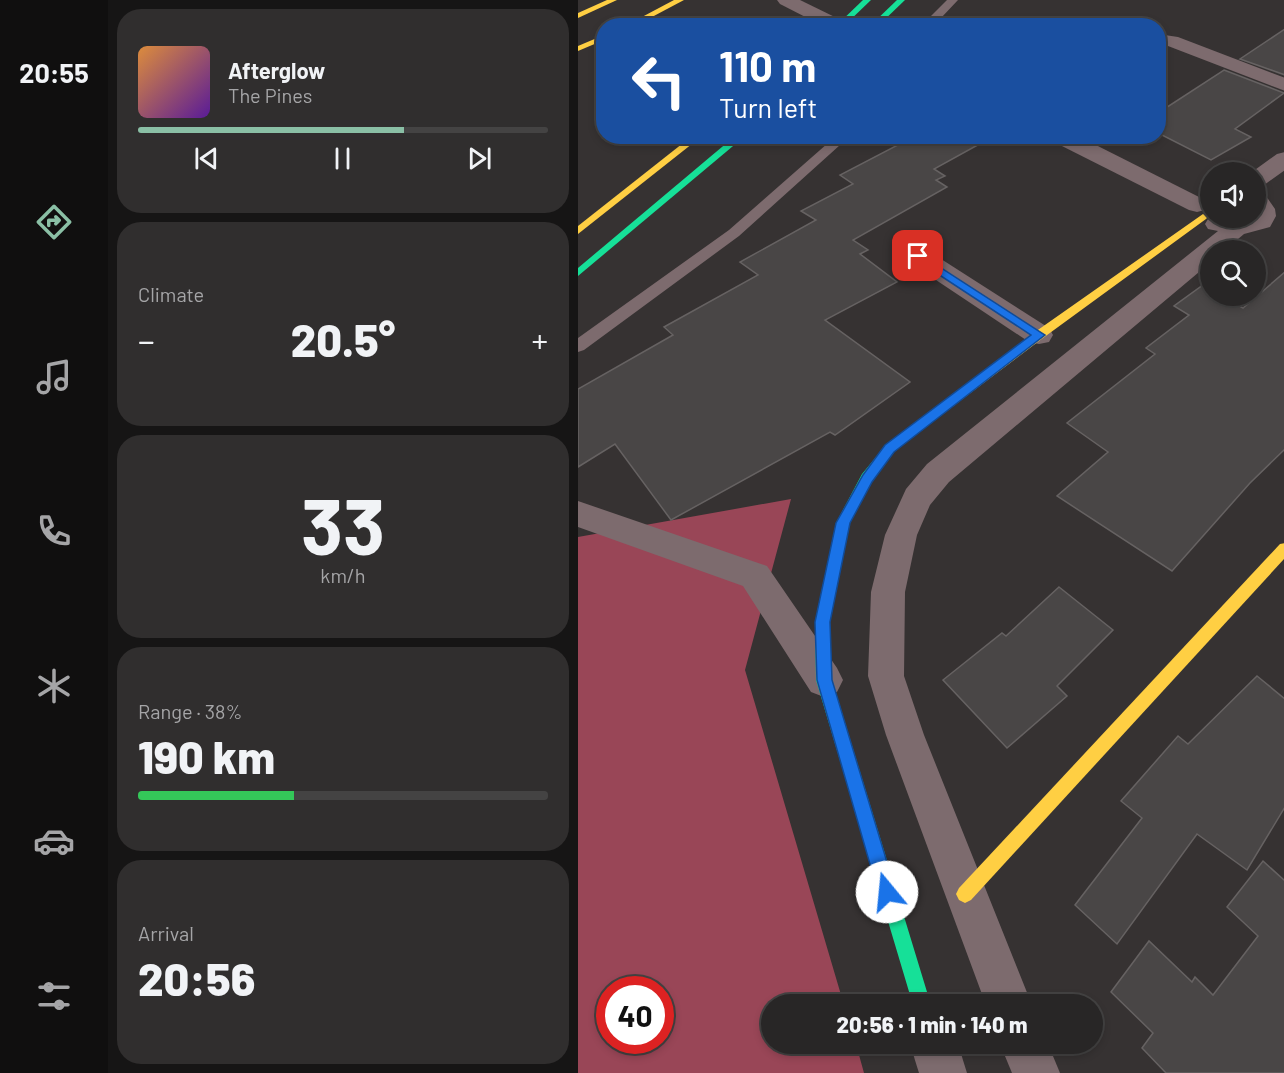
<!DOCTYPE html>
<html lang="en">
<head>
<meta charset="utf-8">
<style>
  :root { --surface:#282626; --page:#302e2e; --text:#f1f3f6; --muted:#a5a5a7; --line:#444343; --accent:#8abfa5 }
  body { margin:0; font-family:Barlow,sans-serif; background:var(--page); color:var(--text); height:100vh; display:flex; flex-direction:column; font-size:22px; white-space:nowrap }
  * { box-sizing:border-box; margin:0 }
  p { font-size:20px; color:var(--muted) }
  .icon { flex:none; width:33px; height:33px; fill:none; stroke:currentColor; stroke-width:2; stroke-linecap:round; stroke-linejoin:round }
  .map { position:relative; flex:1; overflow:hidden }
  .side { display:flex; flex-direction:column; gap:9px; padding:9px; background:#161515; width:470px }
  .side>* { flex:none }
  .top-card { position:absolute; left:18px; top:18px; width:570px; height:126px; border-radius:24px; box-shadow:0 3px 9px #0003,0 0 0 2px var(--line); background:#1a4fa0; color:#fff; overflow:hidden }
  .buttons { position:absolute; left:622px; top:162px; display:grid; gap:12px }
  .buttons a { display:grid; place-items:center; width:66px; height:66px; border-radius:50%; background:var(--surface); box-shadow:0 3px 9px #0003,0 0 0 2px var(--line); font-size:30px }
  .speed { position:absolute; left:18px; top:976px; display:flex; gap:12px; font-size:30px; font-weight:700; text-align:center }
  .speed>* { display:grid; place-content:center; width:78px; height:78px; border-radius:50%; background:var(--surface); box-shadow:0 3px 9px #0003,0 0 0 2px var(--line); line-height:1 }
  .speed .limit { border:9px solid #d22; background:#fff; color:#111 }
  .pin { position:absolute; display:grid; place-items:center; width:51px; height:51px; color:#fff; margin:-26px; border-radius:12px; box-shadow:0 3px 9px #0006 }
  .me { position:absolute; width:66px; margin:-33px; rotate:343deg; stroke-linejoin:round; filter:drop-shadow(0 0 4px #0008) }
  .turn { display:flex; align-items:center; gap:21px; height:126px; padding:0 24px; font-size:27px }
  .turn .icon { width:78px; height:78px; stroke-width:2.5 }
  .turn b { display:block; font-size:42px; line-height:51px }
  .big { font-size:45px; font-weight:800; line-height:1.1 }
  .side .card { flex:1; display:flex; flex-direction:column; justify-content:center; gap:9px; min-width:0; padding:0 21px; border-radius:24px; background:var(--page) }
  .side .dial { align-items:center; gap:0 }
  .dial b { font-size:78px; line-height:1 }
  .song { display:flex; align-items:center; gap:18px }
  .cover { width:72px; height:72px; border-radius:9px; background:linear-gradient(135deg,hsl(30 70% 55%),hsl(270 70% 35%)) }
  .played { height:6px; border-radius:3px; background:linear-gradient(90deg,var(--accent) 65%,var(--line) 65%) }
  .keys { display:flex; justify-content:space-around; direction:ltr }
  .heat { display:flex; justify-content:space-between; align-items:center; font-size:33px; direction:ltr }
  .charge { height:9px; border-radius:4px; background:linear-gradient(90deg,#34c759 38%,var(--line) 0) }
  .trip { position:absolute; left:183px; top:994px; width:342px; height:60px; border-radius:30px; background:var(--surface); box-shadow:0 3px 9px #0003,0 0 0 2px var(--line); font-weight:800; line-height:60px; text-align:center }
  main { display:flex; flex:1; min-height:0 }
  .tab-bar { display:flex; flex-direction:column; width:108px; justify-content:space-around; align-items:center; background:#100f0f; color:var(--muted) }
  .tab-bar .icon { width:42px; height:42px }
  .tab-bar .current { color:var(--accent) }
  .tab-bar b { font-size:27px; color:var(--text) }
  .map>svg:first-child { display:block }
</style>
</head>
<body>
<main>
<nav class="tab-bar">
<b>20:55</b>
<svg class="icon current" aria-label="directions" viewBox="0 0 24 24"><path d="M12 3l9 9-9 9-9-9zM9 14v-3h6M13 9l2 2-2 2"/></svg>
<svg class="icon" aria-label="music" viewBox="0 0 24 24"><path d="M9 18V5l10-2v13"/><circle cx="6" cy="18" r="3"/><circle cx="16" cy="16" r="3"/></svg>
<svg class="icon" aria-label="phone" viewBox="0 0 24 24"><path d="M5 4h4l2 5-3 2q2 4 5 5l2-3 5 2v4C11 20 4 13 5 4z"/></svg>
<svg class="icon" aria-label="climate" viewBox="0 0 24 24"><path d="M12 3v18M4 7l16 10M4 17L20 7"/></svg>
<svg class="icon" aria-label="car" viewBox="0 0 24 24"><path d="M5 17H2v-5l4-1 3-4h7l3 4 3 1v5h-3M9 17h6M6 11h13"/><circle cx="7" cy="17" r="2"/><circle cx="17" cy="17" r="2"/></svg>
<svg class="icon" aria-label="filters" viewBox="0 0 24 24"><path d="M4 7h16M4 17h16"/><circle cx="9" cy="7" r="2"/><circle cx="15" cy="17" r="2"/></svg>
</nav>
<section class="side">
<div class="card">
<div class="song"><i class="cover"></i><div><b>Afterglow</b><p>The Pines</p></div></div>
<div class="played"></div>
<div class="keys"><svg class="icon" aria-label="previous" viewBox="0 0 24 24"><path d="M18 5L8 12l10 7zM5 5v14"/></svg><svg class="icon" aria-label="pause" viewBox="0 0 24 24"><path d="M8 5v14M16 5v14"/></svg><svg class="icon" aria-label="next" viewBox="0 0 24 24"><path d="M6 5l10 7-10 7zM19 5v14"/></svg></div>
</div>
<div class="card"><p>Climate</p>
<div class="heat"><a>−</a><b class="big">20.5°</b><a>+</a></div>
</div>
<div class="card dial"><b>33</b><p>km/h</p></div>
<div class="card"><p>Range · 38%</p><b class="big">190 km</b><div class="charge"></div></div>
<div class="card"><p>Arrival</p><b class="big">20:56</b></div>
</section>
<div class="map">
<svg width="707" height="1073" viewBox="0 0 707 1073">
  <rect width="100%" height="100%" fill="#363232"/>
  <!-- forest -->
  <path fill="#994657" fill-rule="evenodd" d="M213 499 167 670 266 1005H194V1044H278L286 1073H0V537ZM32 990H82V1041H32Z"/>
  <!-- building -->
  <g fill="#494646" stroke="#666262" stroke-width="1.5">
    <path d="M707 29V75L662 59Z"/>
    <path d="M646 70 706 93 657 129 673 137 633 160 580 133V113Z"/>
    <path d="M337 136H416L356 169 367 176 358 180 369 187 275 240 290 250 282 254 319 282 247 320 332 382 257 435 252 432 93 520 37 444 0 467V389L95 335 86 327 180 275 162 262 238 220 223 211 275 184 262 175Z"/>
    <path d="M707 272V449L672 483 594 571 479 496 530 452 489 423 577 354 568 348 611 315 596 306 625 285 633 290V296H643L665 308Z"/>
    <path d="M481 587 535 630 479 686 489 696 429 748 365 680 424 633 428 636Z"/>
    <path d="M679 676 707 699V807L669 870 619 834 539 944 497 905 564 818 543 801 600 736 610 744Z"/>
    <path d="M685 861 707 881V1073H588L564 1048 575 1033 533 992 571 941 614 982 617 977 635 995 680 936 649 907Z"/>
  </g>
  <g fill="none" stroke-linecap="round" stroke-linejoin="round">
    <!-- lane -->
    <g fill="#7d6b6e" fill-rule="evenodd">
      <path d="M369 0H380L363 18 364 26H353L352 17Z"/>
      <path d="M258 136H272L161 236 6 350 0 352V338L151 230Z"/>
    </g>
    <!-- street -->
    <g fill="#7d6b6e" fill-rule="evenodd">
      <path d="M199 0H222L267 22 269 26H245L202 4Z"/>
      <path d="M580 34 600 37 707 78V91L590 46H580Z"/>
      <path d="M472 136H500L627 200 631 205 627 210 619 212 611 210 474 141Z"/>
      <path d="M707 152V170L686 185 678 187V172H674L699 154Z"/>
      <path d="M678 191 686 193 697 209 698 216 692 227 666 234 647 250H633V262L371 482 352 505 339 535 327 592 326 676 346 735 454 1005H408L308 735 290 676 293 592 307 535 328 489 349 464 640 231 630 229 627 224 630 219 678 218Z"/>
      <path d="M340 248 349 250 471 328 475 335 471 342 461 344 451 342 331 262 327 256 331 250Z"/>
      <path d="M0 501 189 566 259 668 265 680 259 692 246 697 233 692 165 586 0 527Z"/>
      <path d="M332 1044H380L389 1073H341Z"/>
      <path d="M422 1044H470L482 1073H434Z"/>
    </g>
    <!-- fast -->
    <g fill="#16e098" fill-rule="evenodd">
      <path d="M285 0H293L266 26H258Z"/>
      <path d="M319 0H327L300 26H292Z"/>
      <path d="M157 136H167L0 276V268Z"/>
      <path d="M337 424 343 429 341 432 315 452 294 481 272 523 251 622 254 680 353 1005H335L238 680 237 622 258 523 284 474 307 446Z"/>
    </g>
    <!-- slow -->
    <g fill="#ffcf43" fill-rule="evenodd">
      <path d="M29 0H39L0 18V13Z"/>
      <path d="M96 0H106L57 26H47Z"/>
      <path d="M26 35V40L0 51V46Z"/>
      <path d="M114 136H124L0 234V226Z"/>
      <path d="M625 214 630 217 628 219 465 338 341 432H333L331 429 333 426 457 332Z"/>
      <path d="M707 543V558L393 900 387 903 381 900 378 894 381 888 702 544Z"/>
    </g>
  </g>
  <!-- route -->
  <path fill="#1a73e8" stroke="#114b97" stroke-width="1.5" d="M340 253 467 335 316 452 294 482 272 523 252 622 254 680 318 892 316 899 309 901 303 899 300 892 239 680 237 622 258 523 285 475 307 445 453 335 337 259V254Z"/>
</svg>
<div class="buttons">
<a><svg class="icon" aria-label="sound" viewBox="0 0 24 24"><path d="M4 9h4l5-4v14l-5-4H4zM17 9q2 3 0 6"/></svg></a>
<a><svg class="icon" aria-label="search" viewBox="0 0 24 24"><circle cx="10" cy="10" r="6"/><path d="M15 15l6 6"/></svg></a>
</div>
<div class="speed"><div class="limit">40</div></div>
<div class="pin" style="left:340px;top:256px;background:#d93025"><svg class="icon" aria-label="arrive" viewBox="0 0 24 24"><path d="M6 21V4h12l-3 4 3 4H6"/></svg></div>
<svg class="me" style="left:309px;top:892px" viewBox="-20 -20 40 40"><circle r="19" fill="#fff"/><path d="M0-13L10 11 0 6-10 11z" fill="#1a73e8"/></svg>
<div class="trip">20:56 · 1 min · 140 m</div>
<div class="top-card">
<div class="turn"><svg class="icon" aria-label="left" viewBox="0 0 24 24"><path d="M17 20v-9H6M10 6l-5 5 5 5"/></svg><div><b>110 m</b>Turn left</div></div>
</div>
</div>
</main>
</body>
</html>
